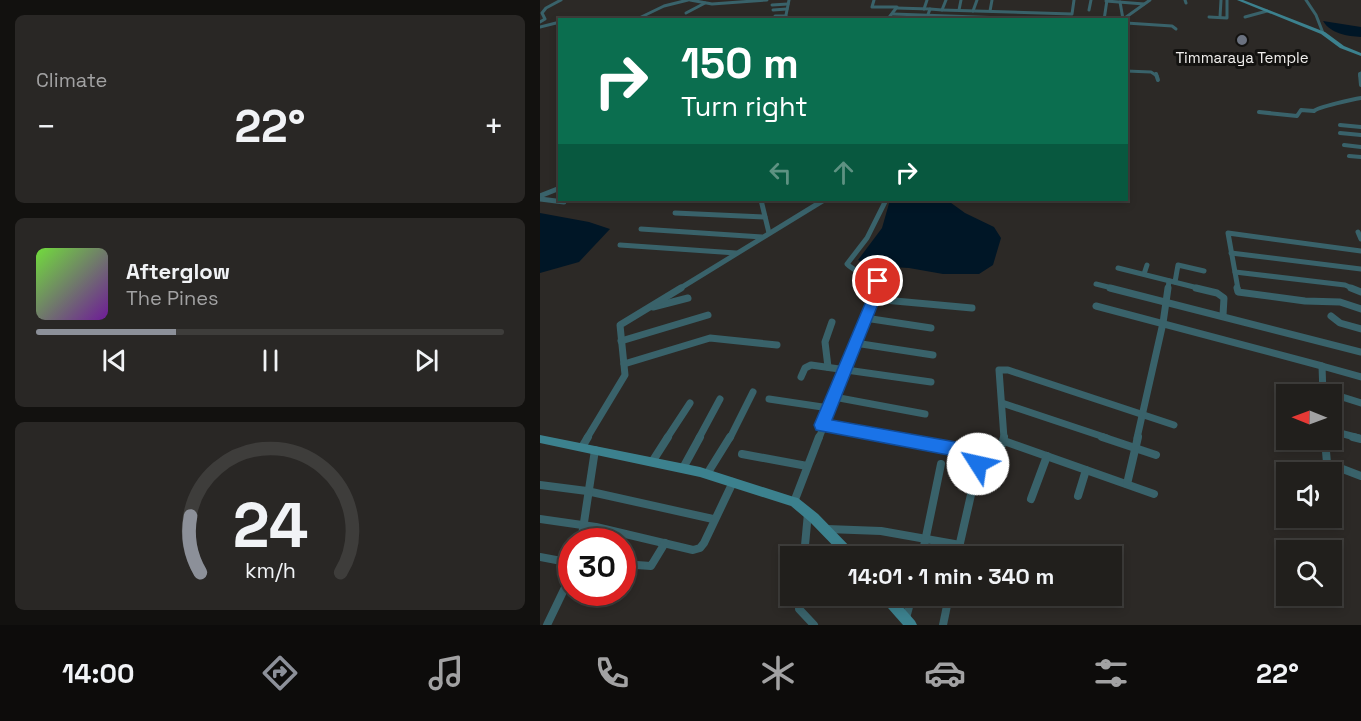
<!DOCTYPE html>
<html lang="en">
<head>
<meta charset="utf-8">
<style>
  :root { --surface:#211f1c; --page:#292725; --text:#f1f3f6; --muted:#a2a2a3; --line:#3e3d3b; --accent:#8c9099 }
  body { margin:0; font-family:"Space Grotesk",sans-serif; background:var(--page); color:var(--text); height:100vh; display:flex; flex-direction:column; font-size:22px; white-space:nowrap }
  * { box-sizing:border-box; margin:0 }
  p { font-size:20px; color:var(--muted) }
  .icon { flex:none; width:33px; height:33px; fill:none; stroke:currentColor; stroke-width:2; stroke-linecap:round; stroke-linejoin:round }
  .map { position:relative; flex:1; overflow:hidden }
  .sheet { display:flex; flex-direction:column; gap:15px; padding:15px; background:#12110f; width:540px }
  .sheet>* { flex:none }
  .banner { position:absolute; left:18px; top:18px; width:570px; height:183px; border-radius:0px; box-shadow:0 3px 9px #0003,0 0 0 2px var(--line); background:#0b6e4f; color:#fff; overflow:hidden }
  .needle { width:39px; rotate:271deg }
  .fabs { position:absolute; left:736px; top:384px; display:grid; gap:12px }
  .fabs a { display:grid; place-items:center; width:66px; height:66px; border-radius:0px; background:var(--surface); box-shadow:0 3px 9px #0003,0 0 0 2px var(--line); font-size:30px }
  .speed { position:absolute; left:18px; top:528px; display:flex; gap:12px; font-size:30px; font-weight:700; text-align:center }
  .speed>* { display:grid; place-content:center; width:78px; height:78px; border-radius:50%; background:var(--surface); box-shadow:0 3px 9px #0003,0 0 0 2px var(--line); line-height:1 }
  .speed .limit { border:9px solid #d22; background:#fff; color:#111 }
  .pin { position:absolute; display:grid; place-items:center; width:51px; height:51px; color:#fff; margin:-26px; border:3px solid #fff; border-radius:50%; box-shadow:0 2px 6px #0007 }
  .me { position:absolute; width:66px; margin:-33px; rotate:305deg; stroke-linejoin:round; filter:drop-shadow(0 0 4px #0008) }
  .turn { display:flex; align-items:center; gap:21px; height:126px; padding:0 24px; font-size:27px }
  .turn .icon { width:78px; height:78px; stroke-width:2.5 }
  .turn b { display:block; font-size:42px; line-height:51px }
  .lanes { display:flex; align-items:center; height:57px; padding:0 24px; background:#0003; justify-content:center; gap:30px; direction:ltr }
  .lanes .off { opacity:.35 }
  .big { font-size:45px; font-weight:700; line-height:1.1 }
  .sheet .card { flex:1; display:flex; flex-direction:column; justify-content:center; gap:9px; min-width:0; padding:0 21px; border-radius:9px; background:var(--page) }
  .sheet .dial { align-items:center; gap:0 }
  .dial svg { height:156px; overflow:visible; fill:none; stroke:var(--line); stroke-width:7; stroke-linecap:round; text-anchor:middle }
  .dial text { fill:var(--text); stroke:none }
  .song { display:flex; align-items:center; gap:18px }
  .cover { width:72px; height:72px; border-radius:9px; background:linear-gradient(135deg,hsl(100 70% 55%),hsl(280 70% 35%)) }
  .played { height:6px; border-radius:3px; background:linear-gradient(90deg,var(--accent) 30%,var(--line) 30%) }
  .keys { display:flex; justify-content:space-around; direction:ltr }
  .heat { display:flex; justify-content:space-between; align-items:center; font-size:33px; direction:ltr }
  .trip { position:absolute; left:240px; top:546px; width:342px; height:60px; border-radius:0px; background:var(--surface); box-shadow:0 3px 9px #0003,0 0 0 2px var(--line); font-weight:700; line-height:60px; text-align:center }
  .menu { display:flex; height:96px; justify-content:space-around; align-items:center; background:#0d0c0b; color:var(--muted) }
  .menu .icon { width:42px; height:42px }
  .menu .current { color:var(--accent) }
  .menu b { font-size:27px; color:var(--text) }
  main { display:flex; flex:1; min-height:0 }
  .map>svg:first-child { display:block }
</style>
</head>
<body>
<main>
<section class="sheet">
<div class="card"><p>Climate</p>
<div class="heat"><a>−</a><b class="big">22°</b><a>+</a></div>
</div>
<div class="card">
<div class="song"><i class="cover"></i><div><b>Afterglow</b><p>The Pines</p></div></div>
<div class="played"></div>
<div class="keys"><svg class="icon" aria-label="previous" viewBox="0 0 24 24"><path d="M18 5L8 12l10 7zM5 5v14"/></svg><svg class="icon" aria-label="pause" viewBox="0 0 24 24"><path d="M8 5v14M16 5v14"/></svg><svg class="icon" aria-label="next" viewBox="0 0 24 24"><path d="M6 5l10 7-10 7zM19 5v14"/></svg></div>
</div>
<div class="card dial"><svg viewBox="0 0 100 80">
<path d="M14 69A42 42 0 1 1 86 69"/>
<path d="M14 69A42 42 0 0 1 9 40" stroke="#8c9099"/>
<text x="50" y="56" font-size="32" font-weight="700">24</text>
<text x="50" y="72" font-size="11">km/h</text>
</svg></div>
</section>
<div class="map">
<svg width="821" height="625" viewBox="0 0 821 625">
  <rect width="100%" height="100%" fill="#2c2926"/>
  <!-- water -->
  <g fill="#001626">
    <path d="M783 21 821 27V37C807 36 791 34 783 21Z"/>
    <path d="M350 200H407L425 213 454 227 461 238 453 265 439 274H403L369 268 333 266 318 260 342 228Z"/>
    <path d="M0 213 49 222 70 229 39 262 0 273Z"/>
  </g>
  <g fill="none" stroke-linecap="round" stroke-linejoin="round">
    <!-- street-far4 -->
    <g stroke="#39626a" stroke-width="3">
      <path d="M150 0 172 4 227 0"/>
      <path d="M334 0 332 7H357L347 20"/>
      <path d="M645 0 646 3"/>
      <path d="M766 0 776 15 783 33"/>
      <path d="M566 1 604 4"/>
      <path d="M580 2 583 19"/>
      <path d="M232 5 248 4"/>
      <path d="M356 8 390 9"/>
      <path d="M384 9 387 0"/>
      <path d="M233 10 247 9"/>
      <path d="M402 10 532 14 534 0"/>
      <path d="M419 10 421 0"/>
      <path d="M549 10 551 0"/>
      <path d="M433 11 437 0"/>
      <path d="M450 11 452 0"/>
      <path d="M146 13 165 3"/>
      <path d="M353 14 524 20"/>
      <path d="M235 16H246"/>
      <path d="M669 17 687 18V0"/>
      <path d="M680 17 681 0"/>
      <path d="M705 17 727 11"/>
      <path d="M95 20 124 6 148 0"/>
      <path d="M245 20 249 0"/>
      <path d="M386 20 390 9 402 10 406 0"/>
      <path d="M564 20 567 0"/>
      <path d="M582 20 610 0"/>
      <path d="M0 22 5 19 2 13 6 8 21 0"/>
      <path d="M586 23 632 26 636 29"/>
      <path d="M0 27 20 22"/>
      <path d="M586 71 611 72 617 76"/>
      <path d="M820 76 821 73"/>
    </g>
    <!-- street-far3 -->
    <g stroke="#39626a" stroke-width="4">
      <path d="M616 74 618 80"/>
      <path d="M820 74 821 85"/>
      <path d="M719 112 757 116 761 110 774 111C778 107 814 99 821 98"/>
      <path d="M800 125 821 127"/>
      <path d="M800 133 821 135"/>
      <path d="M804 145 821 147"/>
      <path d="M809 156 821 157"/>
    </g>
    <!-- street-far2 -->
    <g stroke="#39626a" stroke-width="5">
      <path d="M0 196 20 188"/>
      <path d="M0 199 24 202"/>
      <path d="M221 200 229 233"/>
      <path d="M135 213 225 217"/>
      <path d="M101 229 222 237"/>
      <path d="M818 232 821 239"/>
      <path d="M80 245 196 253"/>
      <path d="M691 253 821 269"/>
      <path d="M578 268 662 289"/>
      <path d="M695 272 805 285 814 289"/>
      <path d="M604 274 607 265"/>
      <path d="M635 282 638 265 664 271"/>
      <path d="M556 284 576 289"/>
      <path d="M139 289 284 200"/>
      <path d="M337 289 339 284C332 273 316 274 307 264L327 238 346 200"/>
      <path d="M628 289 629 281"/>
      <path d="M698 289 688 233 821 251"/>
    </g>
    <!-- street-far1 -->
    <g stroke="#39626a" stroke-width="7">
      <path d="M570 288 821 352"/>
      <path d="M656 288 677 293 684 298 683 315"/>
      <path d="M697 288 698 292 765 301 800 302 821 309"/>
      <path d="M811 288 821 292"/>
      <path d="M333 299 432 308"/>
      <path d="M556 306 782 366"/>
      <path d="M113 307 148 298"/>
      <path d="M791 316 800 323 821 329"/>
      <path d="M325 318 391 328"/>
      <path d="M81 341 168 315"/>
      <path d="M315 343 393 355"/>
      <path d="M84 364 170 338 237 345"/>
      <path d="M288 367 285 342 292 322"/>
      <path d="M261 377 265 368 271 365 391 382"/>
      <path d="M783 391 821 403"/>
      <path d="M783 394 782 366 821 377"/>
      <path d="M294 397 385 414"/>
      <path d="M229 399 289 408"/>
      <path d="M462 403 567 438"/>
      <path d="M282 425 356 438"/>
      <path d="M792 431 819 438"/>
      <path d="M47 438 85 375 80 325 141 288"/>
      <path d="M127 438 150 403"/>
      <path d="M159 438 180 399"/>
      <path d="M190 438 213 392"/>
      <path d="M279 438 338 288"/>
      <path d="M464 438 459 370H468L634 425"/>
      <path d="M597 438 623 323 628 288"/>
    </g>
    <!-- street -->
    <g stroke="#39626a" stroke-width="8">
      <path d="M348 437 427 451 436 456 438 464 417 556"/>
      <path d="M562 437 616 455"/>
      <path d="M813 437 821 439"/>
      <path d="M785 440 787 463 821 476"/>
      <path d="M464 441 614 494"/>
      <path d="M42 447 48 437"/>
      <path d="M202 454 267 466"/>
      <path d="M112 462 128 437"/>
      <path d="M143 468 160 437"/>
      <path d="M167 474 190 437"/>
      <path d="M587 484 598 437"/>
      <path d="M0 485 47 491 173 519"/>
      <path d="M450 487 464 437"/>
      <path d="M538 496 546 470"/>
      <path d="M491 499 507 456"/>
      <path d="M254 502 279 437"/>
      <path d="M0 519 56 527 153 550 160 548 164 543 193 482"/>
      <path d="M287 529 341 531 420 545"/>
      <path d="M41 542 55 450"/>
      <path d="M264 556 268 513"/>
      <path d="M382 556 401 464"/>
      <path d="M0 557 32 563"/>
      <path d="M82 564 111 566 125 543"/>
      <path d="M259 596V609L274 625"/>
      <path d="M366 618 372 596"/>
      <path d="M7 625 32 573"/>
      <path d="M403 625 409 596"/>
    </g>
    <!-- secondary -->
    <g fill="#3c818e" fill-rule="evenodd">
      <path d="M697 0H703L785 32 804 46 821 53V56L800 48 781 34Z"/>
      <path d="M0 435 160 467 254 497 258 498 278 514 315 552 317 556H303L270 522 251 506 160 477 0 443Z"/>
      <path d="M339 596H353L375 621 377 625H363L341 600Z"/>
    </g>
  </g>
  <!-- route -->
  <path fill="#1a73e8" stroke="#114b97" stroke-width="1.5" d="M338 276 344 281 340 299 292 420 427 444 442 450 447 464 444 470 438 472 432 470 429 460 424 458 276 430 274 425 327 299 331 281Z"/>
  <!-- markers -->
  <circle fill="#6b7280" stroke="#131210" stroke-width="2" cx="702" cy="40" r="6"/>
  <g text-anchor="middle" stroke-width="6" stroke-linejoin="round" paint-order="stroke">
    <!-- far-poi labels -->
    <g font-size="15" fill="#f1efed" stroke="#131210">
      <text x="702" y="63">Timmaraya Temple</text>
    </g>
  </g>
</svg>
<div class="fabs">
<a><svg class="needle" viewBox="-14 -14 28 28"><path d="M0-13l5 13h-10z" fill="#e53935"/><path d="M0 13l5-13h-10z" fill="#a2a2a3"/></svg></a>
<a><svg class="icon" aria-label="sound" viewBox="0 0 24 24"><path d="M4 9h4l5-4v14l-5-4H4zM17 9q2 3 0 6"/></svg></a>
<a><svg class="icon" aria-label="search" viewBox="0 0 24 24"><circle cx="10" cy="10" r="6"/><path d="M15 15l6 6"/></svg></a>
</div>
<div class="speed"><div class="limit">30</div></div>
<div class="pin" style="left:338px;top:281px;background:#d93025"><svg class="icon" aria-label="arrive" viewBox="0 0 24 24"><path d="M6 21V4h12l-3 4 3 4H6"/></svg></div>
<svg class="me" style="left:438px;top:464px" viewBox="-20 -20 40 40"><circle r="19" fill="#fff"/><path d="M0-13L10 11 0 6-10 11z" fill="#1a73e8"/></svg>
<div class="trip">14:01 · 1 min · 340 m</div>
<div class="banner">
<div class="turn"><svg class="icon" aria-label="right" viewBox="0 0 24 24"><path d="M7 20v-9h11M14 6l5 5-5 5"/></svg><div><b>150 m</b>Turn right</div></div>
<div class="lanes"><svg class="icon off" aria-label="left" viewBox="0 0 24 24"><path d="M17 20v-9H6M10 6l-5 5 5 5"/></svg><svg class="icon off" aria-label="ahead" viewBox="0 0 24 24"><path d="M12 20V5M6 11l6-6 6 6"/></svg><svg class="icon" aria-label="right" viewBox="0 0 24 24"><path d="M7 20v-9h11M14 6l5 5-5 5"/></svg></div>
</div>
</div>
</main>
<nav class="menu">
<b>14:00</b>
<svg class="icon current" aria-label="directions" viewBox="0 0 24 24"><path d="M12 3l9 9-9 9-9-9zM9 14v-3h6M13 9l2 2-2 2"/></svg>
<svg class="icon" aria-label="music" viewBox="0 0 24 24"><path d="M9 18V5l10-2v13"/><circle cx="6" cy="18" r="3"/><circle cx="16" cy="16" r="3"/></svg>
<svg class="icon" aria-label="phone" viewBox="0 0 24 24"><path d="M5 4h4l2 5-3 2q2 4 5 5l2-3 5 2v4C11 20 4 13 5 4z"/></svg>
<svg class="icon" aria-label="climate" viewBox="0 0 24 24"><path d="M12 3v18M4 7l16 10M4 17L20 7"/></svg>
<svg class="icon" aria-label="car" viewBox="0 0 24 24"><path d="M5 17H2v-5l4-1 3-4h7l3 4 3 1v5h-3M9 17h6M6 11h13"/><circle cx="7" cy="17" r="2"/><circle cx="17" cy="17" r="2"/></svg>
<svg class="icon" aria-label="filters" viewBox="0 0 24 24"><path d="M4 7h16M4 17h16"/><circle cx="9" cy="7" r="2"/><circle cx="15" cy="17" r="2"/></svg>
<b>22°</b>
</nav>
</body>
</html>
